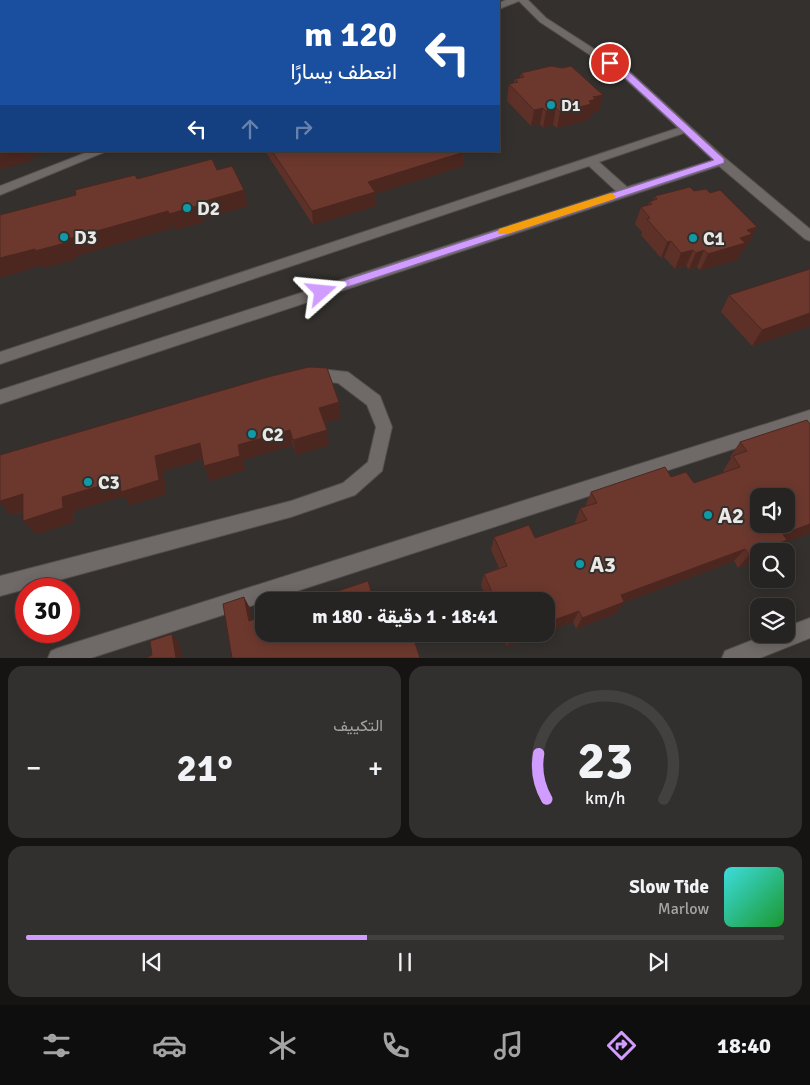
<!DOCTYPE html>
<html lang="ar">
<head>
<meta charset="utf-8">
<style>
  :root { --surface:#262422; --page:#32302f; --text:#f1f3f6; --muted:#a4a4a5; --line:#424140; --accent:#d09dfe }
  body { margin:0; font-family:Signika,Vazirmatn,sans-serif; background:var(--page); color:var(--text); direction:rtl; height:100vh; display:flex; flex-direction:column; font-size:19px; white-space:nowrap }
  * { box-sizing:border-box; margin:0 }
  p { font-size:16px; color:var(--muted) }
  .icon { flex:none; width:28px; height:28px; fill:none; stroke:currentColor; stroke-width:2; stroke-linecap:round; stroke-linejoin:round }
  .map { position:relative; height:658px; overflow:hidden; direction:ltr }
  .details { display:flex; flex-direction:column; gap:8px; padding:8px; background:#151413; flex:1 }
  .details>* { flex:none }
  .guide { position:absolute; left:0px; top:0px; width:500px; height:152px; box-shadow:0 2px 12px #0003,0 0 0 1px var(--line); direction:rtl; background:#1a4fa0; color:#fff; overflow:hidden }
  .controls { position:absolute; left:750px; top:488px; display:grid; gap:10px }
  .controls a { display:grid; place-items:center; width:45px; height:45px; border-radius:10px; background:var(--surface); box-shadow:0 2px 12px #0003,0 0 0 1px var(--line); font-size:25px }
  .speed { position:absolute; left:15px; top:578px; display:flex; gap:10px; font-size:25px; font-weight:700; text-align:center }
  .speed>* { display:grid; place-content:center; width:65px; height:65px; border-radius:50%; background:var(--surface); box-shadow:0 2px 12px #0003,0 0 0 1px var(--line); line-height:1 }
  .speed .limit { border:8px solid #d22; background:#fff; color:#111 }
  .pin { position:absolute; display:grid; place-items:center; width:42px; height:42px; color:#fff; margin:-21px; border:2px solid #fff; border-radius:50%; box-shadow:0 1px 5px #0007 }
  .me { position:absolute; width:55px; margin:-28px; rotate:72deg; stroke-linejoin:round; filter:drop-shadow(0 0 4px #0008) }
  .turn { display:flex; align-items:center; gap:18px; height:105px; padding:0 20px; font-size:22px }
  .turn .icon { width:65px; height:65px; stroke-width:2.5 }
  .turn b { display:block; font-size:35px; line-height:42px }
  .lanes { display:flex; align-items:center; height:48px; padding:0 20px; background:#0003; justify-content:center; gap:25px; direction:ltr }
  .lanes .off { opacity:.35 }
  .big { font-size:38px; font-weight:800; line-height:1.1 }
  .details .card { flex:1; display:flex; flex-direction:column; justify-content:center; gap:8px; min-width:0; padding:0 18px; border-radius:15px; background:var(--page) }
  .details .dial { align-items:center; gap:0 }
  .dial svg { height:130px; overflow:visible; fill:none; stroke:var(--line); stroke-width:7; stroke-linecap:round; text-anchor:middle }
  .dial text { fill:var(--text); stroke:none }
  .song { display:flex; align-items:center; gap:15px }
  .cover { width:60px; height:60px; border-radius:8px; background:linear-gradient(135deg,hsl(180 70% 55%),hsl(130 70% 35%)) }
  .played { height:5px; border-radius:2px; background:linear-gradient(90deg,var(--accent) 45%,var(--line) 45%) }
  .keys { display:flex; justify-content:space-around; direction:ltr }
  .heat { display:flex; justify-content:space-between; align-items:center; font-size:28px; direction:ltr }
  .details .tiles { flex:1; display:grid; gap:8px; grid-template-columns:1fr 1fr }
  .card:last-child { grid-column:span 2 }
  .trip { position:absolute; left:255px; top:592px; width:300px; height:50px; border-radius:15px; background:var(--surface); box-shadow:0 2px 12px #0003,0 0 0 1px var(--line); font-weight:800; line-height:50px; text-align:center; direction:rtl }
  .dock { display:flex; height:80px; justify-content:space-around; align-items:center; background:#0f0e0e; color:var(--muted) }
  .dock .icon { width:35px; height:35px }
  .dock .selected { color:var(--accent) }
  .dock b { font-size:22px; color:var(--text) }
  .map>svg:first-child { display:block }
</style>
</head>
<body>
<div class="map">
<svg width="810" height="658" viewBox="0 0 810 658">
  <rect width="100%" height="100%" fill="#33302d"/>
  <g fill="none" stroke-linecap="round" stroke-linejoin="round">
    <defs>
      <g id="minor">
        <path d="M506 0H528L546 18 630 72 725 158 810 229V241L805 239 719 166 0 404V390L616 191 589 166 0 364V352L678 128 622 76 540 22 519 1 499 9V3ZM684 133 713 160 627 187 599 162Z"/>
        <rect x="0" y="2" width="1" height="6"/>
        <path d="M90 151H107L0 195V186Z"/>
        <path d="M311 368 348 372 380 396 392 427 382 471 355 495 291 517 0 596V576L291 501 343 483 368 462 376 427 367 405 338 383 305 379 303 374 305 369Z"/>
        <path d="M810 410V424L91 658H48L51 651 58 648Z"/>
        <path d="M810 618V638L760 658H722L725 651 768 634H786V627Z"/>
      </g>
    </defs>
    <!-- minor casing -->
    <use href="#minor" stroke="#514e4b" stroke-width="2"/>
    <!-- path -->
    <path stroke="#7f7c79" stroke-width="2.5" stroke-dasharray="2 2.5" stroke-linecap="butt" d="M216 1 219 0"/>
    <!-- minor -->
    <use href="#minor" fill="#6f6a67" fill-rule="evenodd"/>
  </g>
  <!-- wall -->
  <g fill="#5d3028">
    <path d="M521 73 599 111 592 113V116L588 117V120L557 128 553 125 543 128 540 124 531 126 507 101 509 84 514 83 515 79 520 78Z"/>
    <path d="M265 151H464L463 166 375 194 376 206 313 225Z"/>
    <path d="M694 191 710 193 757 227 749 243 747 244 743 251 741 252 737 260 700 270 697 267 689 269 686 266 675 269 664 257 661 258 641 235 642 232 635 224 641 207 648 205 649 202 653 201 655 196Z"/>
    <path d="M810 269V326L752 346 721 312 729 295Z"/>
    <path d="M341 418 324 423 327 430 329 445 296 455 293 445 243 460 245 470 210 481 204 466 203 459 163 471 166 494 130 505 124 496 73 511 74 522 36 534 23 512 11 515 0 503Z"/>
    <path d="M810 424V533L759 551V559L738 568 734 561 623 603 617 613 576 629 573 622 546 601H488L481 586 484 574 499 568 491 550 494 537 535 538 576 524 575 522 580 508 585 507 591 492 671 477 694 483 724 472 723 471 731 458 730 457 740 442Z"/>
    <path d="M501 634H543L507 647Z"/>
  </g>
  <!-- shaded-wall -->
  <g fill="#4c2720">
    <path d="M438 0H465V1H435Z"/>
    <path d="M603 95 599 111 592 113V116L588 117V120L557 128 560 112 589 101 593 97Z"/>
    <path d="M543 108 540 124 531 126 534 110Z"/>
    <path d="M556 108 553 125 543 128 546 111Z"/>
    <path d="M0 151H54L30 158 31 161 2 169 1 167H0Z"/>
    <path d="M464 152 463 166 375 194 376 206 313 225 312 211 368 182Z"/>
    <path d="M244 190 248 206 203 219 204 222 175 230 169 214 198 203Z"/>
    <path d="M168 211 173 228 76 256 77 259 44 268 43 265 0 278V258Z"/>
    <path d="M757 227 749 243 747 244 743 251 741 252 737 260 700 270 708 254 740 238 747 230Z"/>
    <path d="M671 241 664 257 661 258 667 242Z"/>
    <path d="M693 250 686 266 675 269 681 253Z"/>
    <path d="M704 250 697 267 689 269 696 253Z"/>
    <path d="M810 313V326L752 346 762 330Z"/>
    <path d="M339 402 341 418 322 423 319 408Z"/>
    <path d="M290 430 293 445 243 460 245 470 210 481 204 466 238 445Z"/>
    <path d="M327 430 329 445 296 455 293 440Z"/>
    <path d="M200 443 206 458 163 471 166 494 130 505 124 496 73 511 74 522 36 534 23 521 62 497 155 456Z"/>
    <path d="M23 494 35 508 11 515 0 503V501Z"/>
    <path d="M810 524V533L786 542 776 551H759L783 534Z"/>
    <path d="M745 549 734 561 623 603 617 613 576 629 582 618 621 595Z"/>
    <path d="M759 551V559L738 568 749 555Z"/>
    <path d="M244 597 250 608 254 632 249 621Z"/>
    <path d="M579 611 573 622 546 632V623Z"/>
    <path d="M172 634 180 644 182 658H176Z"/>
    <path d="M518 634H543L507 647 511 637Z"/>
  </g>
  <!-- building -->
  <g fill="#6c382e" stroke="#4c2720" fill-rule="evenodd">
    <path d="M354 0H438L435 1H351Z"/>
    <path d="M551 66 562 68 571 66 603 95 593 97 596 99 589 101 591 104 560 112 556 108 546 111 543 108 534 110 509 84 518 82 515 79 524 77 521 73Z"/>
    <rect x="0" y="116" width="1" height="35"/>
    <path d="M272 151H464V152L368 182 375 192 312 211Z"/>
    <path d="M212 159 217 170 232 166 244 190 198 203 200 205 169 214 168 211 68 239 69 242 35 251V249L0 258V215L76 195 75 190 135 175 137 179Z"/>
    <path d="M690 187 694 191 706 189 710 193 720 190 757 227 747 230 752 234 740 238 745 243 708 254 704 250 696 253 693 250 681 253 671 241 667 242 647 219 650 218 641 207 652 204 649 202 657 199 655 196Z"/>
    <path d="M810 269V313L762 330 729 295Z"/>
    <path d="M309 367 327 368 339 402 319 408 327 430 293 440 290 430 238 445 240 456 204 466 200 443 155 456 159 480 121 492 120 480 62 497 63 508 23 521V494L0 501V455L268 377Z"/>
    <path d="M807 420 810 424V524L783 534 787 540 749 555 745 549 621 595 624 602 582 618 579 611 546 623V601H496L484 574 507 566 494 537 529 525 535 538 587 520 580 508 597 503 591 492 665 467 671 477 686 472 694 483 740 467 733 456 747 451 740 442ZM759 496H786V524H759Z"/>
    <path d="M368 581 374 601H331L329 594Z"/>
    <path d="M244 597 249 621 264 616V634H412L420 658H232L223 604Z"/>
    <path d="M172 634 176 658H145L152 655 150 641Z"/>
    <path d="M510 634H518L511 637Z"/>
  </g>
  <!-- route -->
  <path fill="#d09dfe" stroke="#8766a5" d="M607 61H612L629 72 724 159V163L326 294H318V289L714 160 623 76 607 65Z"/>
  <!-- slow -->
  <path fill="#f59e0b" d="M611 193 616 196 614 199 507 234H499L498 232 499 229Z"/>
  <!-- markers -->
  <g fill="#0f9aa8" stroke="#33302d" stroke-width="2">
    <circle cx="551" cy="105" r="5"/>
    <circle cx="187" cy="208" r="5"/>
    <circle cx="64" cy="237" r="5"/>
    <circle cx="693" cy="238" r="5"/>
    <circle cx="252" cy="434" r="5"/>
    <circle cx="88" cy="482" r="5"/>
    <circle cx="708" cy="515" r="5"/>
    <circle cx="580" cy="564" r="5"/>
  </g>
  <g text-anchor="middle" stroke-width="4" stroke-linejoin="round" paint-order="stroke">
    <!-- far-poi labels -->
    <g font-size="16" font-weight="bold" fill="#ebe8e6" stroke="#33302d" text-anchor="start">
      <text x="561" y="111">D1</text>
    </g>
    <!-- poi labels -->
    <g font-size="19" font-weight="bold" fill="#ebe8e6" stroke="#33302d" text-anchor="start">
      <text x="197" y="215">D2</text>
      <text x="74" y="244">D3</text>
      <text x="703" y="245">C1</text>
      <text x="262" y="441">C2</text>
      <text x="98" y="489">C3</text>
    </g>
    <!-- near-poi labels -->
    <g font-size="22" font-weight="bold" fill="#ebe8e6" stroke="#33302d" text-anchor="start">
      <text x="718" y="523">A2</text>
      <text x="590" y="572">A3</text>
    </g>
  </g>
</svg>
<div class="controls">
<a><svg class="icon" aria-label="sound" viewBox="0 0 24 24"><path d="M4 9h4l5-4v14l-5-4H4zM17 9q2 3 0 6"/></svg></a>
<a><svg class="icon" aria-label="search" viewBox="0 0 24 24"><circle cx="10" cy="10" r="6"/><path d="M15 15l6 6"/></svg></a>
<a><svg class="icon" aria-label="layers" viewBox="0 0 24 24"><path d="M12 4l9 5-9 5-9-5zM3 14l9 5 9-5"/></svg></a>
</div>
<div class="speed"><div class="limit">30</div></div>
<div class="pin" style="left:610px;top:63px;background:#d93025"><svg class="icon" aria-label="arrive" viewBox="0 0 24 24"><path d="M6 21V4h12l-3 4 3 4H6"/></svg></div>
<svg class="me" style="left:322px;top:292px" viewBox="-20 -20 40 40"><path d="M0-17L14 15 0 8-14 15z" fill="#d09dfe" stroke="#fff" stroke-width="4"/></svg>
<div class="trip">18:41 · 1 دقيقة · 180 m</div>
<div class="guide">
<div class="turn"><svg class="icon" aria-label="left" viewBox="0 0 24 24"><path d="M17 20v-9H6M10 6l-5 5 5 5"/></svg><div><b>120 m</b>انعطف يسارًا</div></div>
<div class="lanes"><svg class="icon" aria-label="left" viewBox="0 0 24 24"><path d="M17 20v-9H6M10 6l-5 5 5 5"/></svg><svg class="icon off" aria-label="ahead" viewBox="0 0 24 24"><path d="M12 20V5M6 11l6-6 6 6"/></svg><svg class="icon off" aria-label="right" viewBox="0 0 24 24"><path d="M7 20v-9h11M14 6l5 5-5 5"/></svg></div>
</div>
</div>
<section class="details">
<div class="tiles">
<div class="card dial"><svg viewBox="0 0 100 80">
<path d="M14 69A42 42 0 1 1 86 69"/>
<path d="M14 69A42 42 0 0 1 9 41" stroke="#d09dfe"/>
<text x="50" y="56" font-size="32" font-weight="700">23</text>
<text x="50" y="72" font-size="11">km/h</text>
</svg></div>
<div class="card"><p>التكييف</p>
<div class="heat"><a>−</a><b class="big">21°</b><a>+</a></div>
</div>
<div class="card">
<div class="song"><i class="cover"></i><div><b>Slow Tide</b><p>Marlow</p></div></div>
<div class="played"></div>
<div class="keys"><svg class="icon" aria-label="previous" viewBox="0 0 24 24"><path d="M18 5L8 12l10 7zM5 5v14"/></svg><svg class="icon" aria-label="pause" viewBox="0 0 24 24"><path d="M8 5v14M16 5v14"/></svg><svg class="icon" aria-label="next" viewBox="0 0 24 24"><path d="M6 5l10 7-10 7zM19 5v14"/></svg></div>
</div>
</div>
</section>
<nav class="dock">
<b>18:40</b>
<svg class="icon selected" aria-label="directions" viewBox="0 0 24 24"><path d="M12 3l9 9-9 9-9-9zM9 14v-3h6M13 9l2 2-2 2"/></svg>
<svg class="icon" aria-label="music" viewBox="0 0 24 24"><path d="M9 18V5l10-2v13"/><circle cx="6" cy="18" r="3"/><circle cx="16" cy="16" r="3"/></svg>
<svg class="icon" aria-label="phone" viewBox="0 0 24 24"><path d="M5 4h4l2 5-3 2q2 4 5 5l2-3 5 2v4C11 20 4 13 5 4z"/></svg>
<svg class="icon" aria-label="climate" viewBox="0 0 24 24"><path d="M12 3v18M4 7l16 10M4 17L20 7"/></svg>
<svg class="icon" aria-label="car" viewBox="0 0 24 24"><path d="M5 17H2v-5l4-1 3-4h7l3 4 3 1v5h-3M9 17h6M6 11h13"/><circle cx="7" cy="17" r="2"/><circle cx="17" cy="17" r="2"/></svg>
<svg class="icon" aria-label="filters" viewBox="0 0 24 24"><path d="M4 7h16M4 17h16"/><circle cx="9" cy="7" r="2"/><circle cx="15" cy="17" r="2"/></svg>
</nav>
</body>
</html>
